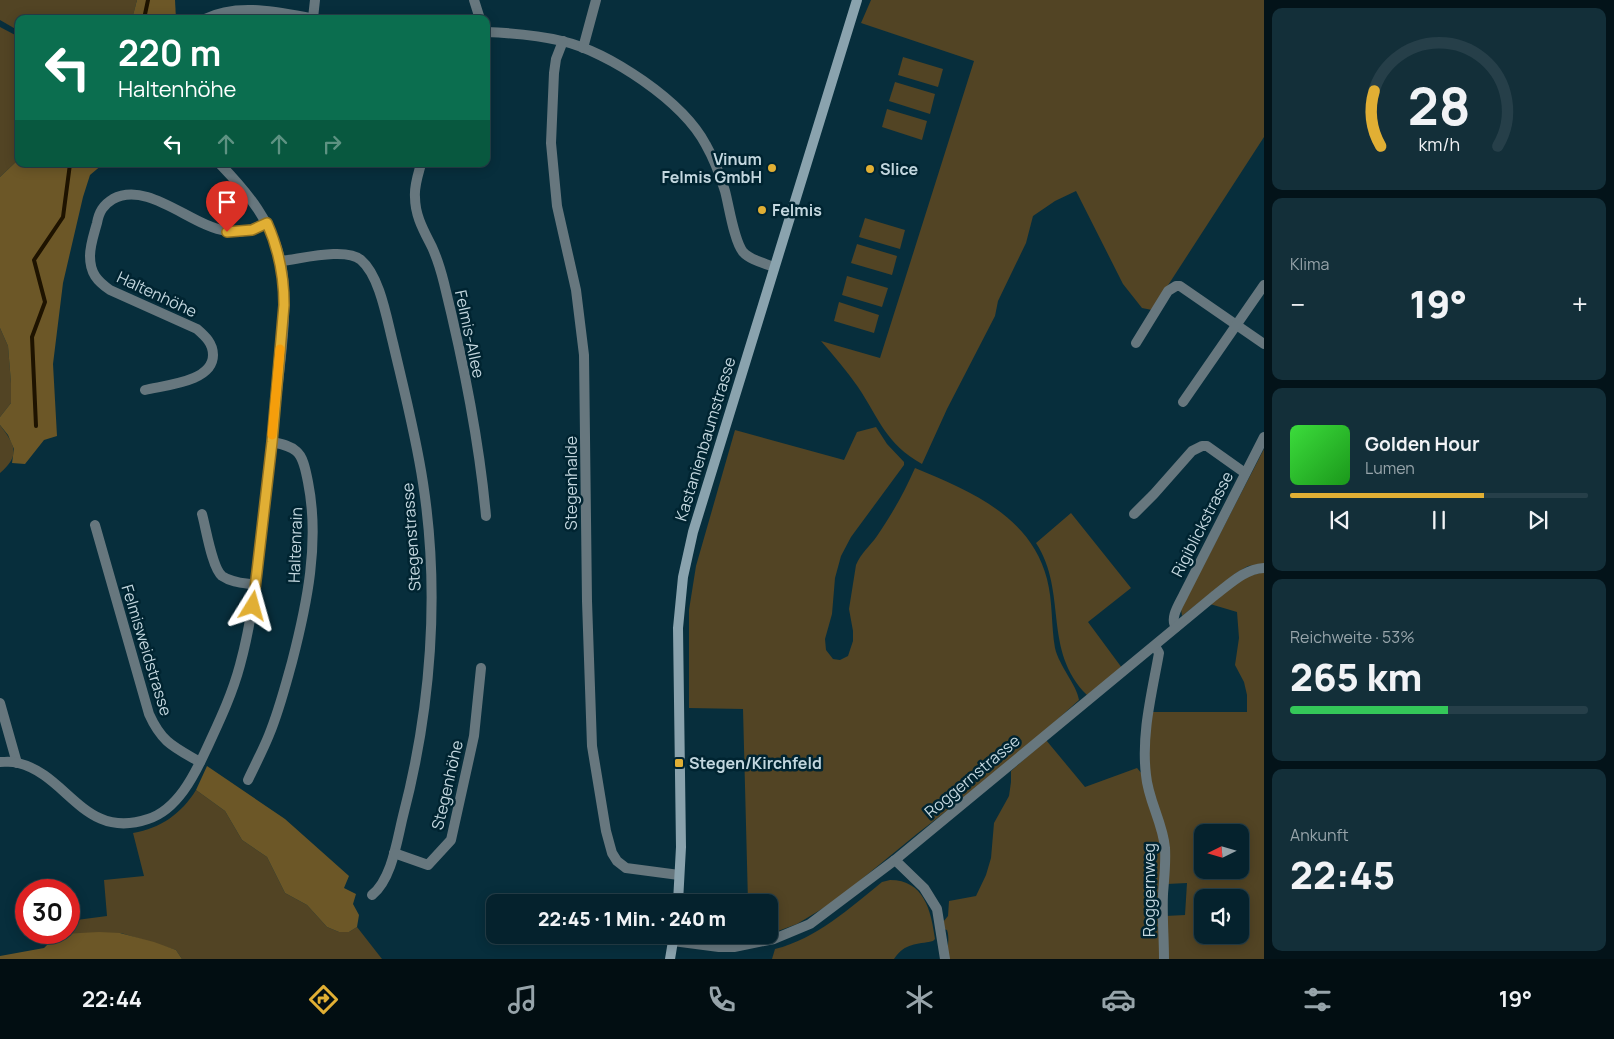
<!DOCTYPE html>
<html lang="de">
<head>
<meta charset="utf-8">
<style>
  :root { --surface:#05222d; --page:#132f39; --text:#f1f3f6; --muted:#97a4aa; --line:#263f49; --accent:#e1af34 }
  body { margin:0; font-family:Manrope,sans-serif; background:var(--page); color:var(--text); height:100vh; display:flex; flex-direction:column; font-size:19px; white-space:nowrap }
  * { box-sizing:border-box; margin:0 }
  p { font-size:16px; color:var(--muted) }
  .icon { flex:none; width:28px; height:28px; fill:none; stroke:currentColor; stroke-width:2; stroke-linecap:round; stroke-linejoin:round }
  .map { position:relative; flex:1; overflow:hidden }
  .sheet { display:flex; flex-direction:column; gap:8px; padding:8px; background:#031319; width:350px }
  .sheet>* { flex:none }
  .guide { position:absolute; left:15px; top:15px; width:475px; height:152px; border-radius:10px; box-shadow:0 2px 12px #0003,0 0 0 1px var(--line); background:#0b6e4f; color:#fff; overflow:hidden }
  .needle { width:32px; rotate:265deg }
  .tools { position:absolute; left:1194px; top:824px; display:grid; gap:10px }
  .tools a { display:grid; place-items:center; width:55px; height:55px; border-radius:10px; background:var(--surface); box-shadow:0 2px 12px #0003,0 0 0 1px var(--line); font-size:25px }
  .speed { position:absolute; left:15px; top:879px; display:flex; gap:10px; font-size:25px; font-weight:700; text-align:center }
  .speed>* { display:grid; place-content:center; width:65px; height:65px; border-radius:50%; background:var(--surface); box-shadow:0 2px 12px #0003,0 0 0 1px var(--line); line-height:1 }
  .speed .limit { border:8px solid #d22; background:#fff; color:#111 }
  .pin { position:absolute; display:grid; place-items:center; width:42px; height:42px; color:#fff; margin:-51px -21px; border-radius:50% 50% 50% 0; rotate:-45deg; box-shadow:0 0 5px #0007 }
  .pin .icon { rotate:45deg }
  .me { position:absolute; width:55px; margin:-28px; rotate:8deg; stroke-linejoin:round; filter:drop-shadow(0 0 4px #0008) }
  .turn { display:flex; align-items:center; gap:18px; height:105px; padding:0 20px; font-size:22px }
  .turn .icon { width:65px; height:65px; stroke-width:2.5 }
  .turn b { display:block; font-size:35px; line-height:42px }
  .lanes { display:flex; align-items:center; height:48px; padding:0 20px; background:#0003; justify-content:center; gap:25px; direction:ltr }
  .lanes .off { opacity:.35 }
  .big { font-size:38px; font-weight:800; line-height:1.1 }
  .sheet .widget { flex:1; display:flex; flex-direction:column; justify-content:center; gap:8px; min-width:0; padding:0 18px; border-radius:10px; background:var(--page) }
  .sheet .dial { align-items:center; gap:0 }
  .dial svg { height:130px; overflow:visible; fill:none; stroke:var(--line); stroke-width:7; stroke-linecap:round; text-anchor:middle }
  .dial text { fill:var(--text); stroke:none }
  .song { display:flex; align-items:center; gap:15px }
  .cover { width:60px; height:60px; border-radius:8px; background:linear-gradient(135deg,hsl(120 70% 55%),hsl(120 70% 35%)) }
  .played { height:5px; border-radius:2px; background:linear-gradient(90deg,var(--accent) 65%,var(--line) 65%) }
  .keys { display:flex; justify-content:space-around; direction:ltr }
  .heat { display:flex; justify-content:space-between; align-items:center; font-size:28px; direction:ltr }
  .charge { height:8px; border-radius:4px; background:linear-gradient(90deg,#34c759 53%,var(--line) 0) }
  .trip { position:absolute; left:486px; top:894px; width:292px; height:50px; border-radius:10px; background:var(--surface); box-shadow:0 2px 12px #0003,0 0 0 1px var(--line); font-weight:800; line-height:50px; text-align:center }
  .dock { display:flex; height:80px; justify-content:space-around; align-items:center; background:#020e12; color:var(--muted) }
  .dock .icon { width:35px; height:35px }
  .dock .active { color:var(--accent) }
  .dock b { font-size:22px; color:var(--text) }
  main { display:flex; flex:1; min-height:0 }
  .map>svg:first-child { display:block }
</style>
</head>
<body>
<main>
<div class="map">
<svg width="1264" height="959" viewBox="0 0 1264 959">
  <rect width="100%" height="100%" fill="#072e3c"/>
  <!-- green -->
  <g fill="#524424" fill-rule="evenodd">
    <path d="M0 0H137L132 19H19V31L0 20Z"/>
    <path d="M871 0H1264V137L1152 310 1142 308 1123 284 1076 191 1055 201 1033 216 1026 243 998 301 995 316 947 409 922 464C885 443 880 420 858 387 847 371 834 356 821 341L880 358 974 61 861 23Z"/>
    <path d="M0 27 19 37V159L0 177Z"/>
    <path d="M903 57 943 69 938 87 898 75Z"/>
    <path d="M895 82 935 94 930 114 889 101Z"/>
    <path d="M887 109 927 121 922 140 882 127Z"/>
    <path d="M865 218 905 230 900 249 859 237Z"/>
    <path d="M857 244 897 256 892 275 851 263Z"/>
    <path d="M847 276 888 288 882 307 842 295Z"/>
    <path d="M839 302 879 315 874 333 834 321Z"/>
    <path d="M0 328 8 346 11 383V403L0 417Z"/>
    <path d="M0 425C15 445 21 455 0 473Z"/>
    <path d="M876 427 887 444 904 462V465L851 537 841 556 835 578 832 614 825 639 826 650 833 659 840 660 848 656 853 641V631L849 609 856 565C861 553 870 546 877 536 892 514 904 493 915 468 970 491 1031 516 1047 579 1053 602 1051 625 1055 648 1059 666 1077 685 1079 700L1009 763 918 833 835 901 797 924 770 934V902H748L743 709 689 708V610L696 566 735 430 844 460 857 432Z"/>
    <path d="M1264 449V564L1248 566 1236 573 1182 616 1181 609Z"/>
    <path d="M1071 513 1131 588 1088 622 1122 668 1087 695C1042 650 1068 592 1036 543Z"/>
    <path d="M1264 572V959H1167L1165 916 1185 915 1187 883 1167 884 1157 807 1148 770 1151 712H1247V695L1244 682 1235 665 1239 638 1237 612 1210 604 1244 577ZM1202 832H1240V870H1202ZM1202 898H1240V935H1202Z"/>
    <path d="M1046 740 1085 787 1137 768 1143 775 1162 837V959H947C947 949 950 939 947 930L944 929 943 922 948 916 949 901 976 896 986 875 991 858 994 823 1009 796 1011 782V771Z"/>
    <path d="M196 790 225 811 242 840 267 857 285 893 307 905 327 927 339 932H349L357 927 382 959H182L176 950 121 933 61 934 69 932V921L107 916 104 880 144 876 133 833C161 828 181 814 196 790Z"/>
    <path d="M890 880C924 880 931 910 935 939L933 941C916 945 906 942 894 959H772L775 949C816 939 850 908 882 882Z"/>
  </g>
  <!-- forest -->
  <g fill="#6c5727">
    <path d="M137 0H175L176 19H132Z"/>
    <path d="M19 159V164H103L90 175 83 197 63 283 53 364 57 436 44 440 25 464 12 463 14 449 8 435 0 425V417L11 403V383L8 346 0 328V177Z"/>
    <path d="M207 766 285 819 349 876 344 888 356 894 353 904 359 915 357 927 349 932H339L327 927 307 905 285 893 267 857 242 840 225 811 196 790Z"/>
    <path d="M99 932 120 933 154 942 176 950 182 959H0V956L44 948 54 938 61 934Z"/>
  </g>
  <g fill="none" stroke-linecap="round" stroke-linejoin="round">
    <!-- stream -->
    <g stroke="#1e1300" stroke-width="4">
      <path d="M144 19 148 0"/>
      <path d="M36 426 32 337 45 302 34 260 63 217 70 164"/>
    </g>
    <!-- street -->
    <g stroke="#67777e" stroke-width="10">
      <path d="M474 0 480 19"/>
      <path d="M313 18 315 0"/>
      <path d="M205 19C238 2 282 13 316 19"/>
      <path d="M486 32C512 33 537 35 562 41 609 52 683 101 706 145 714 159 720 175 725 191 729 206 734 241 743 252 750 260 764 263 774 267"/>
      <path d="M563 41 556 59 554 73 551 143 557 206 576 290 584 355 587 601 592 746 606 831 612 853 617 861 626 868 679 875"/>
      <path d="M583 48 596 0"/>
      <path d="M421 164C418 175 414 186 415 197 415 216 424 231 432 247 437 258 441 271 444 283 463 360 479 438 486 516"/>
      <path d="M281 261C301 259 346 247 361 260 380 276 387 320 393 343 404 390 416 436 423 483 440 593 431 709 403 816 397 840 392 879 372 895"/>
      <path d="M1136 343 1168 291 1176 286H1180L1264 344"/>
      <path d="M145 390C165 385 213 382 213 355 213 343 205 336 197 329L110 290C97 281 90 273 90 256 90 245 94 234 97 223 99 212 103 205 113 199 148 180 192 227 227 231 241 234 254 229 267 223"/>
      <path d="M1183 402 1264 285"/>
      <path d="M202 514C206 528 212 568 222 576 232 583 245 583 256 585"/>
      <path d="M1134 514 1154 494 1192 451 1202 446H1207L1245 473"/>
      <path d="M95 525 149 714C162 743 174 747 200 762"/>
      <path d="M1176 627C1169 618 1180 603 1184 594L1264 437"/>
      <path d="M1155 646 1159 653C1152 693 1141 734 1146 775 1148 800 1163 823 1165 848 1166 864 1164 879 1163 894 1162 916 1164 937 1164 959"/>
      <path d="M0 703 17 763"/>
      <path d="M0 762C6 762 12 761 18 763 68 775 84 841 148 819 177 810 194 776 206 750 219 722 232 695 240 665 252 621 257 575 262 530 266 494 270 457 274 421 278 372 290 311 281 263 273 223 247 192 220 164"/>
      <path d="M248 780C255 765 263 750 269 735 279 711 285 687 292 662 307 604 320 542 308 482 306 473 304 457 296 451 289 445 281 444 272 442"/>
      <path d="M394 853 428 865 451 840 474 736 481 668"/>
      <path d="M895 860 924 888 937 909 945 959"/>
      <path d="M673 941 719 947H734L774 939 810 924 895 860 1214 596C1230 584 1244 569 1264 568"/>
    </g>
    <!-- secondary -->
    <g stroke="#8aa3ae" stroke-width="10">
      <path d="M678 902 681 847 678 628 683 577 693 532 857 0"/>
      <path d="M670 959 674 935"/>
    </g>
  </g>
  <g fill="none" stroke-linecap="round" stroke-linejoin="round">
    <defs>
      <path id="route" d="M227 232 252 230 267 223C279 250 284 275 284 305L272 442 253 606"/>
    </defs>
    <!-- route casing -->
    <use href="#route" stroke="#927222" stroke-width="12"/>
    <!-- route -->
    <use href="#route" stroke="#e1af34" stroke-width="9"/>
    <!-- slow -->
    <path stroke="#f59e0b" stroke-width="9" d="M272 435 280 349"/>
  </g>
  <!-- markers -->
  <g fill="#e1af34" stroke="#002431" stroke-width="2">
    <circle cx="772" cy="168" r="5"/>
    <circle cx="870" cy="169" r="5"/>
    <circle cx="762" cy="210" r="5"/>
    <rect x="674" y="758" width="10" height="10" rx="2.5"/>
  </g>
  <g text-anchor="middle" stroke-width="5" stroke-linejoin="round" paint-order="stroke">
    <!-- poi labels -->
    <g font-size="16" font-weight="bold" fill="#c3d7df" stroke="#002431" text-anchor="start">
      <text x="762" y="165" text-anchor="end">Vinum<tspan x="762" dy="18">Felmis GmbH</tspan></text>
      <text x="880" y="175">Slice</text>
      <text x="772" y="216">Felmis</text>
      <text x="689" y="769">Stegen/Kirchfeld</text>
    </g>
    <!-- street labels -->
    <g font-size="16" fill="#c3d7df" stroke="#002431">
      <text transform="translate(157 294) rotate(25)" y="6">Haltenhöhe</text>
      <text transform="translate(470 334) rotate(78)" y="6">Felmis-Allee</text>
      <text transform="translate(705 439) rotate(-73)" y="6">Kastanienbaumstrasse</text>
      <text transform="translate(571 483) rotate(-90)" y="6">Stegenhalde</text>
      <text transform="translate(1202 524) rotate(-63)" y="6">Rigiblickstrasse</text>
      <text transform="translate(411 537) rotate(-94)" y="6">Stegenstrasse</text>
      <text transform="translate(295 545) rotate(-88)" y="6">Haltenrain</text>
      <text transform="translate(147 650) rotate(73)" y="6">Felmisweidstrasse</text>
      <text transform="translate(972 776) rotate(-40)" y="6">Roggernstrasse</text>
      <text transform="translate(447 785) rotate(-77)" y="6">Stegenhöhe</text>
      <text transform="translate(1149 890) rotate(-90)" y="6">Roggernweg</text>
    </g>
  </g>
</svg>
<div class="tools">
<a><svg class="needle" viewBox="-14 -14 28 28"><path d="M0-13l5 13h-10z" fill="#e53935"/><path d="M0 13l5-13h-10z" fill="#97a4aa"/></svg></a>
<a><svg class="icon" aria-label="sound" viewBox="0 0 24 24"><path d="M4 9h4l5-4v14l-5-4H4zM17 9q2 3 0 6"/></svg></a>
</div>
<div class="speed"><div class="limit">30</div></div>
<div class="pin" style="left:227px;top:232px;background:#d93025"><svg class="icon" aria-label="arrive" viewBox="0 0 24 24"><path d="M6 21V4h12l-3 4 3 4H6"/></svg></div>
<svg class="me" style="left:253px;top:606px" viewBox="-20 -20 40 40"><path d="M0-17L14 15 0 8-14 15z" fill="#e1af34" stroke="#fff" stroke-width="4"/></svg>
<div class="trip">22:45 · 1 Min. · 240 m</div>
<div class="guide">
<div class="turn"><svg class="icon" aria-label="left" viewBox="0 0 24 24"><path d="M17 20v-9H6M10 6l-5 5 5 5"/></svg><div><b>220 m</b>Haltenhöhe</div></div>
<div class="lanes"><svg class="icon" aria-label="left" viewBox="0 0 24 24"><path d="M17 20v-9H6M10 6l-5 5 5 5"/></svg><svg class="icon off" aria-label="ahead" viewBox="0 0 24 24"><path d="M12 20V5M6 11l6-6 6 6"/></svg><svg class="icon off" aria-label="ahead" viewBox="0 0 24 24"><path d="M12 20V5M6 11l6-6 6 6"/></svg><svg class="icon off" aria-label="right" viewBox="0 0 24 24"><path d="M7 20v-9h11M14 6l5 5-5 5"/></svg></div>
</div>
</div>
<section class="sheet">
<div class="widget dial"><svg viewBox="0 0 100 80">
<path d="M14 69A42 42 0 1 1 86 69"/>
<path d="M14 69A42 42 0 0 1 10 35" stroke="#e1af34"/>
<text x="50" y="56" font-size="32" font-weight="700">28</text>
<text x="50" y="72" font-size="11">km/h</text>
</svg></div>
<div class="widget"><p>Klima</p>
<div class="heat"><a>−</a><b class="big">19°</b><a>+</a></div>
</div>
<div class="widget">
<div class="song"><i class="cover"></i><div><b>Golden Hour</b><p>Lumen</p></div></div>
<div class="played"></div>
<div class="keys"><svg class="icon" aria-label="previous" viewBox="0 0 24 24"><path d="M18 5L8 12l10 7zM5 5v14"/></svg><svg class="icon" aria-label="pause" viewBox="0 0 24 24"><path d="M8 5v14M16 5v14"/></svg><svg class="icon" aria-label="next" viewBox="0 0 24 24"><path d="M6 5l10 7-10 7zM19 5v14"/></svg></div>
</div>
<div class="widget"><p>Reichweite · 53%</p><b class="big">265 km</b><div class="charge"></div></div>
<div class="widget"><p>Ankunft</p><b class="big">22:45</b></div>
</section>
</main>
<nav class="dock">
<b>22:44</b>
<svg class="icon active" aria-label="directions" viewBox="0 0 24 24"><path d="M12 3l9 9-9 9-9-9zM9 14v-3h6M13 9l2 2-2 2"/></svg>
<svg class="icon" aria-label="music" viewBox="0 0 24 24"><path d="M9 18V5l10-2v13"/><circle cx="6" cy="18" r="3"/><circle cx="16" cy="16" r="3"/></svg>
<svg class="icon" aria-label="phone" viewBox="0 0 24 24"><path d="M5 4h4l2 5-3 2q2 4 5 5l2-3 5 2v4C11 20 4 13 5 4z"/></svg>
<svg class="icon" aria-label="climate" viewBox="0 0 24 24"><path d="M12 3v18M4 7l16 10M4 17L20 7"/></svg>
<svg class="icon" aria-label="car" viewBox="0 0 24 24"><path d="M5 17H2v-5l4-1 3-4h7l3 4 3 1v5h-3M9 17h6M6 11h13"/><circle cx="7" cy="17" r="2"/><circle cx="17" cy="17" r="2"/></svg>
<svg class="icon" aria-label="filters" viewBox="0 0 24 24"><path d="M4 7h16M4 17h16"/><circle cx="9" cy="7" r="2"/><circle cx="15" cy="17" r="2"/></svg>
<b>19°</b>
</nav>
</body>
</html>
